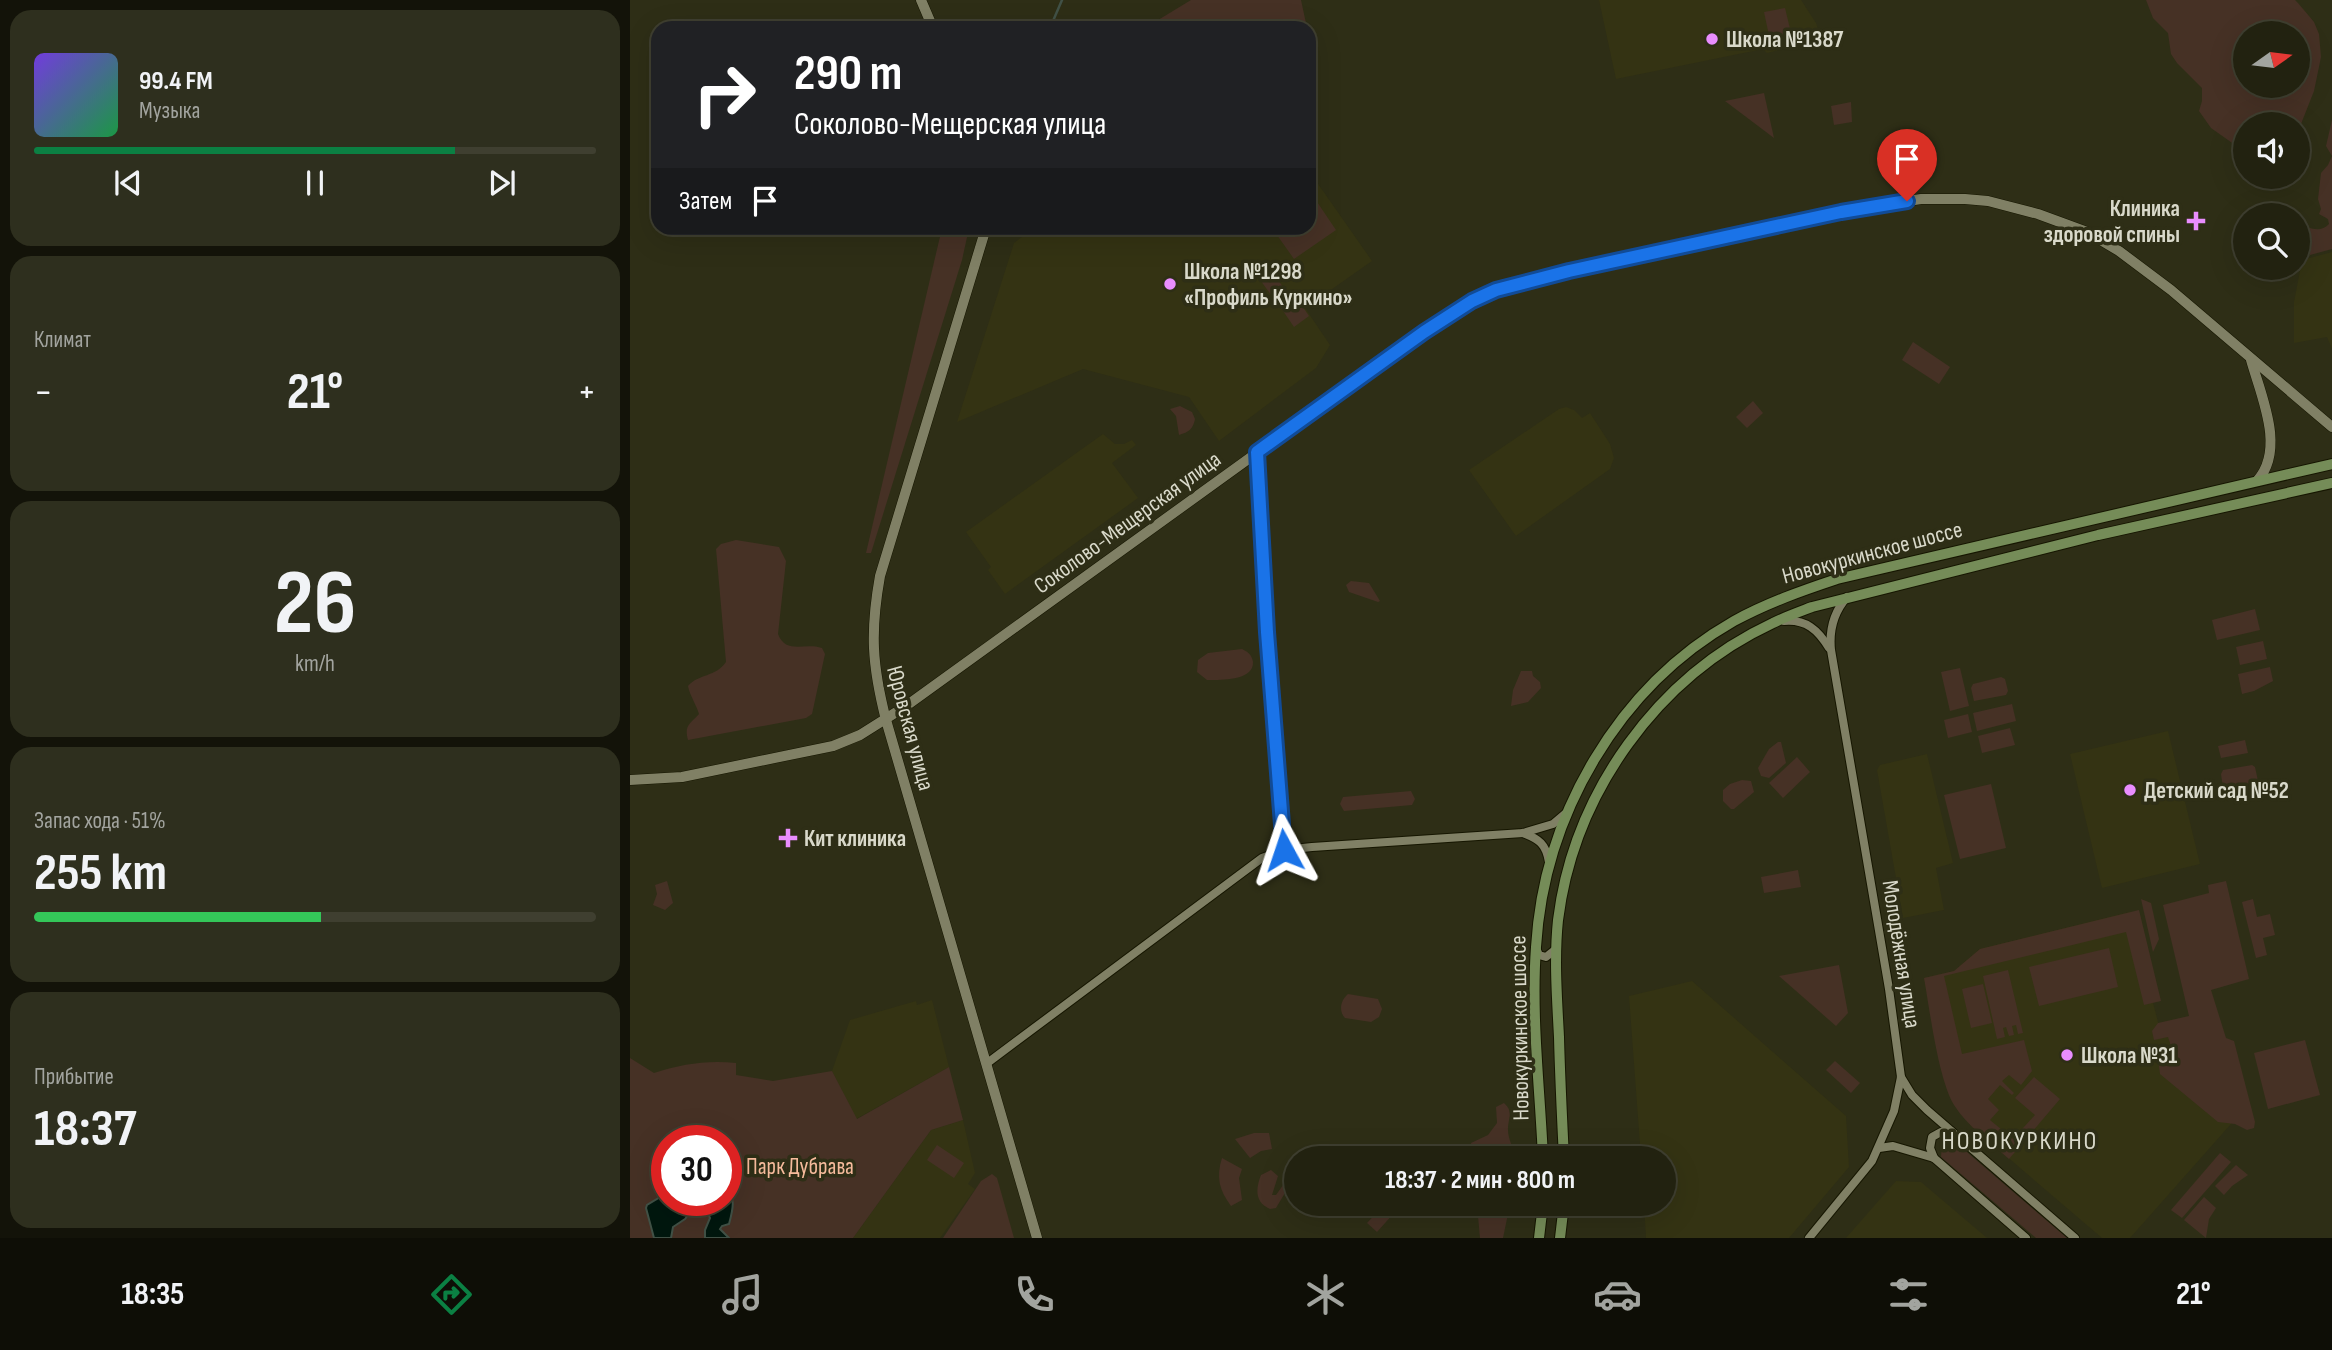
<!DOCTYPE html>
<html lang="ru">
<head>
<meta charset="utf-8">
<style>
  :root { --surface:#222210; --page:#2e2f1e; --text:#f1f3f6; --muted:#a2a49f; --line:#3f3f30; --accent:#0b8043 }
  body { margin:0; font-family:"Sofia Sans Condensed",sans-serif; background:var(--page); color:var(--text); height:100vh; display:flex; flex-direction:column; font-size:26px; white-space:nowrap }
  * { box-sizing:border-box; margin:0 }
  p { font-size:23px; color:var(--muted) }
  .icon { flex:none; width:38px; height:38px; fill:none; stroke:currentColor; stroke-width:2; stroke-linecap:round; stroke-linejoin:round }
  .map { position:relative; flex:1; overflow:hidden }
  .sheet { display:flex; flex-direction:column; gap:10px; padding:10px; background:#131309; width:630px }
  .sheet>* { flex:none }
  .guide { position:absolute; left:21px; top:21px; width:665px; height:214px; border-radius:21px; box-shadow:0 7px 28px #0002,0 0 0 2px var(--line); background:#202124; color:#fff; overflow:hidden }
  .needle { width:46px; rotate:76deg }
  .fabs { position:absolute; left:1603px; top:21px; display:grid; gap:14px }
  .fabs a { display:grid; place-items:center; width:77px; height:77px; border-radius:50%; background:var(--surface); box-shadow:0 7px 28px #0002,0 0 0 2px var(--line); font-size:35px }
  .speed { position:absolute; left:21px; top:1125px; display:flex; gap:14px; font-size:35px; font-weight:700; text-align:center }
  .speed>* { display:grid; place-content:center; width:91px; height:91px; border-radius:50%; background:var(--surface); box-shadow:0 7px 28px #0002,0 0 0 2px var(--line); line-height:1 }
  .speed .limit { border:10px solid #d22; background:#fff; color:#111 }
  .pin { position:absolute; display:grid; place-items:center; width:60px; height:60px; color:#fff; margin:-72px -30px; border-radius:50% 50% 50% 0; rotate:-45deg; box-shadow:0 0 7px #0007 }
  .pin .icon { rotate:45deg }
  .me { position:absolute; width:77px; margin:-38px; rotate:355deg; stroke-linejoin:round; filter:drop-shadow(0 0 5px #0008) }
  .turn { display:flex; align-items:center; gap:24px; height:147px; padding:0 28px; font-size:32px }
  .turn .icon { width:91px; height:91px; stroke-width:2.5 }
  .turn b { display:block; font-size:49px; line-height:60px }
  .then { display:flex; align-items:center; height:66px; padding:0 28px; background:#0003; gap:14px; font-size:26px }
  .big { font-size:52px; font-weight:700; line-height:1.1 }
  .sheet .tile { flex:1; display:flex; flex-direction:column; justify-content:center; gap:10px; min-width:0; padding:0 24px; border-radius:21px; background:var(--page) }
  .sheet .dial { align-items:center; gap:0 }
  .dial b { font-size:91px; line-height:1 }
  .song { display:flex; align-items:center; gap:21px }
  .cover { width:84px; height:84px; border-radius:10px; background:linear-gradient(135deg,hsl(260 70% 55%),hsl(140 70% 35%)) }
  .played { height:7px; border-radius:4px; background:linear-gradient(90deg,var(--accent) 75%,var(--line) 75%) }
  .keys { display:flex; justify-content:space-around; direction:ltr }
  .heat { display:flex; justify-content:space-between; align-items:center; font-size:38px; direction:ltr }
  .charge { height:10px; border-radius:5px; background:linear-gradient(90deg,#34c759 51%,var(--line) 0) }
  .trip { position:absolute; left:654px; top:1146px; width:392px; height:70px; border-radius:35px; background:var(--surface); box-shadow:0 7px 28px #0002,0 0 0 2px var(--line); font-weight:700; line-height:70px; text-align:center }
  .tab-bar { display:flex; height:112px; justify-content:space-around; align-items:center; background:#0e0e06; color:var(--muted) }
  .tab-bar .icon { width:49px; height:49px }
  .tab-bar .current { color:var(--accent) }
  .tab-bar b { font-size:32px; color:var(--text) }
  main { display:flex; flex:1; min-height:0 }
  .map>svg:first-child { display:block }
</style>
</head>
<body>
<main>
<section class="sheet">
<div class="tile">
<div class="song"><i class="cover"></i><div><b>99.4 FM</b><p>Музыка</p></div></div>
<div class="played"></div>
<div class="keys"><svg class="icon" aria-label="previous" viewBox="0 0 24 24"><path d="M18 5L8 12l10 7zM5 5v14"/></svg><svg class="icon" aria-label="pause" viewBox="0 0 24 24"><path d="M8 5v14M16 5v14"/></svg><svg class="icon" aria-label="next" viewBox="0 0 24 24"><path d="M6 5l10 7-10 7zM19 5v14"/></svg></div>
</div>
<div class="tile"><p>Климат</p>
<div class="heat"><a>−</a><b class="big">21°</b><a>+</a></div>
</div>
<div class="tile dial"><b>26</b><p>km/h</p></div>
<div class="tile"><p>Запас хода · 51%</p><b class="big">255 km</b><div class="charge"></div></div>
<div class="tile"><p>Прибытие</p><b class="big">18:37</b></div>
</section>
<div class="map">
<svg width="1702" height="1238" viewBox="0 0 1702 1238">
  <rect width="100%" height="100%" fill="#2e2e16"/>
  <!-- built -->
  <g fill="#343313">
    <path d="M969 0H1171L1186 23 1189 32 1185 41 1137 53 1133 49 986 79Z"/>
    <path d="M679 171 742 261 675 308 700 345 686 368 589 441 559 397 453 369 327 422 384 243 403 228H679Z"/>
    <path d="M1702 252V349L1697 337 1664 343V302L1672 260Z"/>
    <path d="M936 407 944 410 952 418 960 413 980 444 984 458 980 469 886 536 839 470 929 409Z"/>
    <path d="M473 434 485 444H494L502 440 506 445 482 463 508 498 375 594 358 570 361 567 336 532Z"/>
    <path d="M1538 731 1570 864 1472 888 1440 754Z"/>
    <path d="M1297 754 1323 863 1306 868 1314 910 1273 918 1247 770 1250 765Z"/>
    <path d="M1500 912 1530 1030 1535 1029 1616 1107 1500 1238H1472L1341 1126 1314 1079 1294 978 1324 971 1350 949Z"/>
    <path d="M1062 981 1216 1116 1219 1167 1159 1238H1016L1014 1204H1034V1158H1011L999 996Z"/>
    <path d="M302 1000 319 1067 226 1119 202 1071 220 1020 286 1001 287 1005Z"/>
    <path d="M333 1120 345 1173 338 1184 345 1189 310 1238H223L301 1130Z"/>
    <path d="M1266 1181 1291 1182 1357 1238H1216Z"/>
  </g>
  <!-- green -->
  <g fill="#463125" fill-rule="evenodd">
    <path d="M561 0H671L677 28H515Z"/>
    <path d="M1516 0H1665L1668 3 1684 22 1689 34 1691 57 1684 91 1671 124 1677 137 1679 146 1668 160V124H1615V152L1581 128 1569 111 1572 101V88L1547 63 1541 54 1538 33 1523 18ZM1615 33H1668V86H1615Z"/>
    <path d="M1155 8 1163 41 1141 45 1134 12Z"/>
    <path d="M1134 93 1144 138 1095 101Z"/>
    <path d="M1221 102 1222 122 1204 125 1201 106Z"/>
    <path d="M1702 120V249L1680 255 1678 244 1673 243 1668 252V225C1679 227 1690 234 1699 224L1698 219 1689 214 1691 209 1688 199 1691 173 1698 165 1702 156 1696 146Z"/>
    <path d="M679 190 706 230 664 259 642 228H679Z"/>
    <path d="M312 228H339L332 260 241 553H236Z"/>
    <path d="M640 269 656 291 644 299 628 277Z"/>
    <path d="M662 291 679 316 664 327 647 302Z"/>
    <path d="M1283 342 1320 367 1309 384 1272 360Z"/>
    <path d="M1123 401 1133 413 1117 428 1106 417Z"/>
    <path d="M550 406 562 412 565 419C563 429 559 432 549 435L546 416 540 409Z"/>
    <path d="M106 540 149 547 156 561 148 634C156 655 175 642 192 648L195 654 182 714 176 718 58 740C54 725 60 724 69 714 66 704 60 696 58 686 68 674 86 677 96 662L86 549 91 544Z"/>
    <path d="M721 581 739 583 750 601 748 602 719 592 716 585Z"/>
    <path d="M1625 609 1630 630 1587 640 1582 620Z"/>
    <path d="M1633 641 1637 659 1610 665 1606 647Z"/>
    <path d="M612 649C618 652 622 655 623 662 624 681 590 680 577 680L567 672 568 660 578 653Z"/>
    <path d="M1640 667 1643 681 1624 691 1612 694 1608 674Z"/>
    <path d="M1330 668 1339 706 1320 711 1311 672Z"/>
    <path d="M891 671H902L903 676 910 682 911 688 898 702 881 706 883 690Z"/>
    <path d="M1371 677 1375 679 1378 691 1376 695 1344 701 1341 688 1343 684Z"/>
    <path d="M1382 704 1386 721 1347 731 1343 713Z"/>
    <path d="M1338 714 1342 732 1318 738 1314 720Z"/>
    <path d="M1380 728 1385 745 1352 753 1348 736Z"/>
    <path d="M1615 740 1618 753 1591 758 1588 746Z"/>
    <path d="M1148 742H1151L1156 763 1139 778 1131 776 1128 768 1139 749Z"/>
    <path d="M1167 757 1180 772 1153 798 1139 783Z"/>
    <path d="M1622 765 1625 767 1628 781 1625 783 1593 788 1591 774 1593 770Z"/>
    <path d="M1112 780 1121 781 1124 792 1104 809H1101L1093 801V790L1100 784Z"/>
    <path d="M1361 784 1376 848 1330 859 1314 795Z"/>
    <path d="M781 791 785 799 782 805 714 811 710 804 713 797Z"/>
    <path d="M1168 870 1171 887 1134 893 1131 877Z"/>
    <path d="M37 881 43 903 35 910 23 905 27 894 25 885Z"/>
    <path d="M1596 881 1619 979 1581 990 1596 1038 1604 1041 1625 1122 1624 1128 1617 1130 1605 1124 1588 1122 1530 1074 1528 1059 1544 1055 1538 1037 1524 1040 1522 1031 1528 1023 1559 1016 1533 905 1579 893 1578 885Z"/>
    <path d="M1511 899 1521 903 1529 939 1523 952Z"/>
    <path d="M1623 899 1627 917 1640 914 1645 935 1633 938 1637 955 1626 958 1612 902Z"/>
    <path d="M1509 910 1531 1001 1514 1005 1496 932 1314 976 1332 1054 1394 1040 1402 1071 1391 1085 1379 1075 1372 1081 1384 1093 1382 1095 1370 1085 1358 1099 1369 1110 1360 1120 1383 1139 1405 1115 1385 1098 1404 1077 1430 1099 1379 1159C1360 1142 1338 1127 1324 1105 1308 1078 1300 1011 1294 978L1324 971 1350 949Z"/>
    <path d="M1479 948 1488 987 1409 1006 1399 967Z"/>
    <path d="M1209 965 1218 1013 1206 1026 1149 976Z"/>
    <path d="M1378 970 1393 1033 1388 1034 1386 1025 1382 1026 1384 1035 1379 1036 1376 1027 1373 1028 1375 1037 1367 1039 1353 976Z"/>
    <path d="M1353 984 1362 1023 1341 1028 1332 989Z"/>
    <path d="M718 994 748 999 752 1009 749 1017 741 1022 715 1018C708 1010 711 1000 718 994Z"/>
    <path d="M1675 1040 1690 1095 1638 1109 1624 1053Z"/>
    <path d="M0 1058 24 1073C52 1064 77 1060 106 1063V1075L143 1081 202 1071 227 1119 319 1067 333 1120 301 1130 223 1238H0ZM37 1141H96V1200H37Z"/>
    <path d="M1205 1061 1230 1083 1221 1093 1196 1070Z"/>
    <path d="M874 1103C884 1112 878 1118 878 1130 878 1139 884 1149 885 1158H844L841 1143 858 1135 867 1123 866 1107Z"/>
    <path d="M624 1133H639L642 1149 631 1151 620 1158 605 1139Z"/>
    <path d="M1318 1141H1324L1437 1238H1406L1311 1157 1312 1145Z"/>
    <path d="M307 1145 334 1163 324 1178 297 1160Z"/>
    <path d="M1590 1153 1601 1162 1552 1218 1541 1210Z"/>
    <path d="M592 1158 612 1169 609 1178 612 1200 601 1206C589 1190 586 1177 592 1158Z"/>
    <path d="M1606 1165 1618 1175 1602 1186 1594 1195 1585 1186Z"/>
    <path d="M641 1170 648 1176 642 1195H646L658 1178 662 1181 646 1208 640 1209C624 1202 626 1188 631 1175Z"/>
    <path d="M362 1174 367 1178 384 1238H313L351 1181Z"/>
    <path d="M1574 1197 1586 1208 1579 1219 1576 1238 1554 1220Z"/>
    <path d="M755 1204 764 1213 747 1232 737 1223Z"/>
    <path d="M853 1204H880L873 1238H850L848 1216Z"/>
  </g>
  <!-- water -->
  <path fill="#00170e" stroke="#415146" stroke-width="2" d="M96 1185C106 1199 103 1209 99 1224L92 1226 90 1229 99 1238H75V1230L80 1218 76 1209 68 1205 64 1207 55 1219 43 1227 41 1238H24L16 1208 17 1205 37 1193V1200H96Z"/>
  <g fill="none" stroke-linecap="round" stroke-linejoin="round">
    <!-- stream -->
    <path stroke="#415146" stroke-width="2.5" d="M420 28 432 0"/>
    <defs>
      <g id="minor">
        <path d="M627 452 637 632 654 850"/>
        <path d="M1154 621C1176 619 1188 630 1199 648"/>
        <path d="M893 833C909 839 916 844 919 862"/>
        <path d="M906 948 909 955 916 957 926 949"/>
        <path d="M356 1064 632 858 654 850 682 847 893 833 923 824 936 813"/>
        <path d="M1271 1077 1282 1095 1297 1110 1445 1238"/>
        <path d="M1249 1148 1263 1146 1304 1158 1396 1238"/>
        <path d="M1304 1158 1300 1148 1302 1137 1311 1132 1321 1131"/>
        <path d="M1179 1238 1242 1161 1264 1111 1271 1077 1259 989 1201 650C1199 630 1203 613 1217 597"/>
      </g>
      <g id="tertiary">
        <path d="M291 0 303 28"/>
        <path d="M356 228 250 576C240 632 242 665 256 720L407 1238"/>
        <path d="M1621 360C1631 396 1656 449 1627 481"/>
        <path d="M0 780 52 777 203 746 230 735 276 706 750 364 852 296 914 277 1225 209 1291 199H1335L1358 201 1408 214 1457 232 1489 251 1541 290 1702 427"/>
      </g>
      <g id="secondary">
        <path d="M913 1158C910 1089 901 1017 906 947 914 815 988 687 1104 621 1137 603 1171 591 1207 579L1702 464"/>
        <path d="M934 1158C932 1118 930 1077 929 1037 927 998 924 959 928 920 944 793 1027 677 1143 623 1155 617 1169 612 1182 607L1468 535 1702 483"/>
        <path d="M909 1238 913 1204"/>
        <path d="M930 1238 934 1204"/>
      </g>
    </defs>
    <!-- minor casing -->
    <use href="#minor" stroke="#161601" stroke-width="10"/>
    <!-- tertiary casing -->
    <use href="#tertiary" stroke="#161601" stroke-width="11"/>
    <!-- secondary casing -->
    <use href="#secondary" stroke="#161601" stroke-width="12"/>
    <!-- minor -->
    <use href="#minor" stroke="#808065" stroke-width="8"/>
    <!-- tertiary -->
    <use href="#tertiary" stroke="#808065" stroke-width="10"/>
    <!-- secondary -->
    <use href="#secondary" stroke="#758c58" stroke-width="10"/>
  </g>
  <g fill="none" stroke-linecap="round" stroke-linejoin="round">
    <defs>
      <path id="route" d="M654 850 637 632 627 452 794 332 842 301 866 290 939 271 1211 212 1277 201"/>
    </defs>
    <!-- route casing -->
    <use href="#route" stroke="#114b97" stroke-width="18"/>
    <!-- route -->
    <use href="#route" stroke="#1a73e8" stroke-width="12"/>
  </g>
  <!-- markers -->
  <g fill="#e98dfe" stroke="#2e2e16" stroke-width="2.5">
    <circle cx="1082" cy="39" r="7"/>
    <path d="M1562.5 210.5h7v7h7v7h-7v7h-7v-7h-7v-7h7z"/>
    <circle cx="540" cy="284" r="7"/>
    <circle cx="1500" cy="790" r="7"/>
    <path d="M154.5 827.5h7v7h7v7h-7v7h-7v-7h-7v-7h7z"/>
    <circle cx="1437" cy="1055" r="7"/>
  </g>
  <g text-anchor="middle" stroke-width="7" stroke-linejoin="round" paint-order="stroke">
    <!-- poi labels -->
    <g font-size="23" font-weight="bold" fill="#d9d9ca" stroke="#2e2e16" text-anchor="start">
      <text x="1096" y="47">Школа №1387</text>
      <text x="1550" y="216" text-anchor="end">Клиника<tspan x="1550" dy="26">здоровой спины</tspan></text>
      <text x="554" y="279">Школа №1298<tspan x="554" dy="26">«Профиль Куркино»</tspan></text>
      <text x="1514" y="798">Детский сад №52</text>
      <text x="174" y="846">Кит клиника</text>
      <text x="1451" y="1063">Школа №31</text>
    </g>
    <!-- street labels -->
    <g font-size="23" fill="#d9d9ca" stroke="#2e2e16">
      <text transform="translate(497 522) rotate(-36)" y="8">Соколово-Мещерская улица</text>
      <text transform="translate(1242 552) rotate(-15)" y="8">Новокуркинское шоссе</text>
      <text transform="translate(281 728) rotate(75)" y="8">Юровская улица</text>
      <text transform="translate(1272 954) rotate(81)" y="8">Молодёжная улица</text>
      <text transform="translate(889 1028) rotate(-91)" y="8">Новокуркинское шоссе</text>
    </g>
    <!-- park labels -->
    <g font-size="23" fill="#f6bb9c" stroke="#2e2e16">
      <text x="170" y="1174">Парк Дубрава</text>
    </g>
    <!-- quarter labels -->
    <g font-size="26" letter-spacing="2" fill="#d9d9ca" stroke="#2e2e16">
      <text x="1390" y="1149">НОВОКУРКИНО</text>
    </g>
  </g>
</svg>
<div class="fabs">
<a><svg class="needle" viewBox="-14 -14 28 28"><path d="M0-13l5 13h-10z" fill="#e53935"/><path d="M0 13l5-13h-10z" fill="#a2a49f"/></svg></a>
<a><svg class="icon" aria-label="sound" viewBox="0 0 24 24"><path d="M4 9h4l5-4v14l-5-4H4zM17 9q2 3 0 6"/></svg></a>
<a><svg class="icon" aria-label="search" viewBox="0 0 24 24"><circle cx="10" cy="10" r="6"/><path d="M15 15l6 6"/></svg></a>
</div>
<div class="speed"><div class="limit">30</div></div>
<div class="pin" style="left:1277px;top:201px;background:#d93025"><svg class="icon" aria-label="arrive" viewBox="0 0 24 24"><path d="M6 21V4h12l-3 4 3 4H6"/></svg></div>
<svg class="me" style="left:654px;top:850px" viewBox="-20 -20 40 40"><path d="M0-17L14 15 0 8-14 15z" fill="#1a73e8" stroke="#fff" stroke-width="4"/></svg>
<div class="trip">18:37 · 2 мин · 800 m</div>
<div class="guide">
<div class="turn"><svg class="icon" aria-label="right" viewBox="0 0 24 24"><path d="M7 20v-9h11M14 6l5 5-5 5"/></svg><div><b>290 m</b>Соколово-Мещерская улица</div></div>
<div class="then">Затем<svg class="icon" aria-label="arrive" viewBox="0 0 24 24"><path d="M6 21V4h12l-3 4 3 4H6"/></svg></div>
</div>
</div>
</main>
<nav class="tab-bar">
<b>18:35</b>
<svg class="icon current" aria-label="directions" viewBox="0 0 24 24"><path d="M12 3l9 9-9 9-9-9zM9 14v-3h6M13 9l2 2-2 2"/></svg>
<svg class="icon" aria-label="music" viewBox="0 0 24 24"><path d="M9 18V5l10-2v13"/><circle cx="6" cy="18" r="3"/><circle cx="16" cy="16" r="3"/></svg>
<svg class="icon" aria-label="phone" viewBox="0 0 24 24"><path d="M5 4h4l2 5-3 2q2 4 5 5l2-3 5 2v4C11 20 4 13 5 4z"/></svg>
<svg class="icon" aria-label="climate" viewBox="0 0 24 24"><path d="M12 3v18M4 7l16 10M4 17L20 7"/></svg>
<svg class="icon" aria-label="car" viewBox="0 0 24 24"><path d="M5 17H2v-5l4-1 3-4h7l3 4 3 1v5h-3M9 17h6M6 11h13"/><circle cx="7" cy="17" r="2"/><circle cx="17" cy="17" r="2"/></svg>
<svg class="icon" aria-label="filters" viewBox="0 0 24 24"><path d="M4 7h16M4 17h16"/><circle cx="9" cy="7" r="2"/><circle cx="15" cy="17" r="2"/></svg>
<b>21°</b>
</nav>
</body>
</html>
